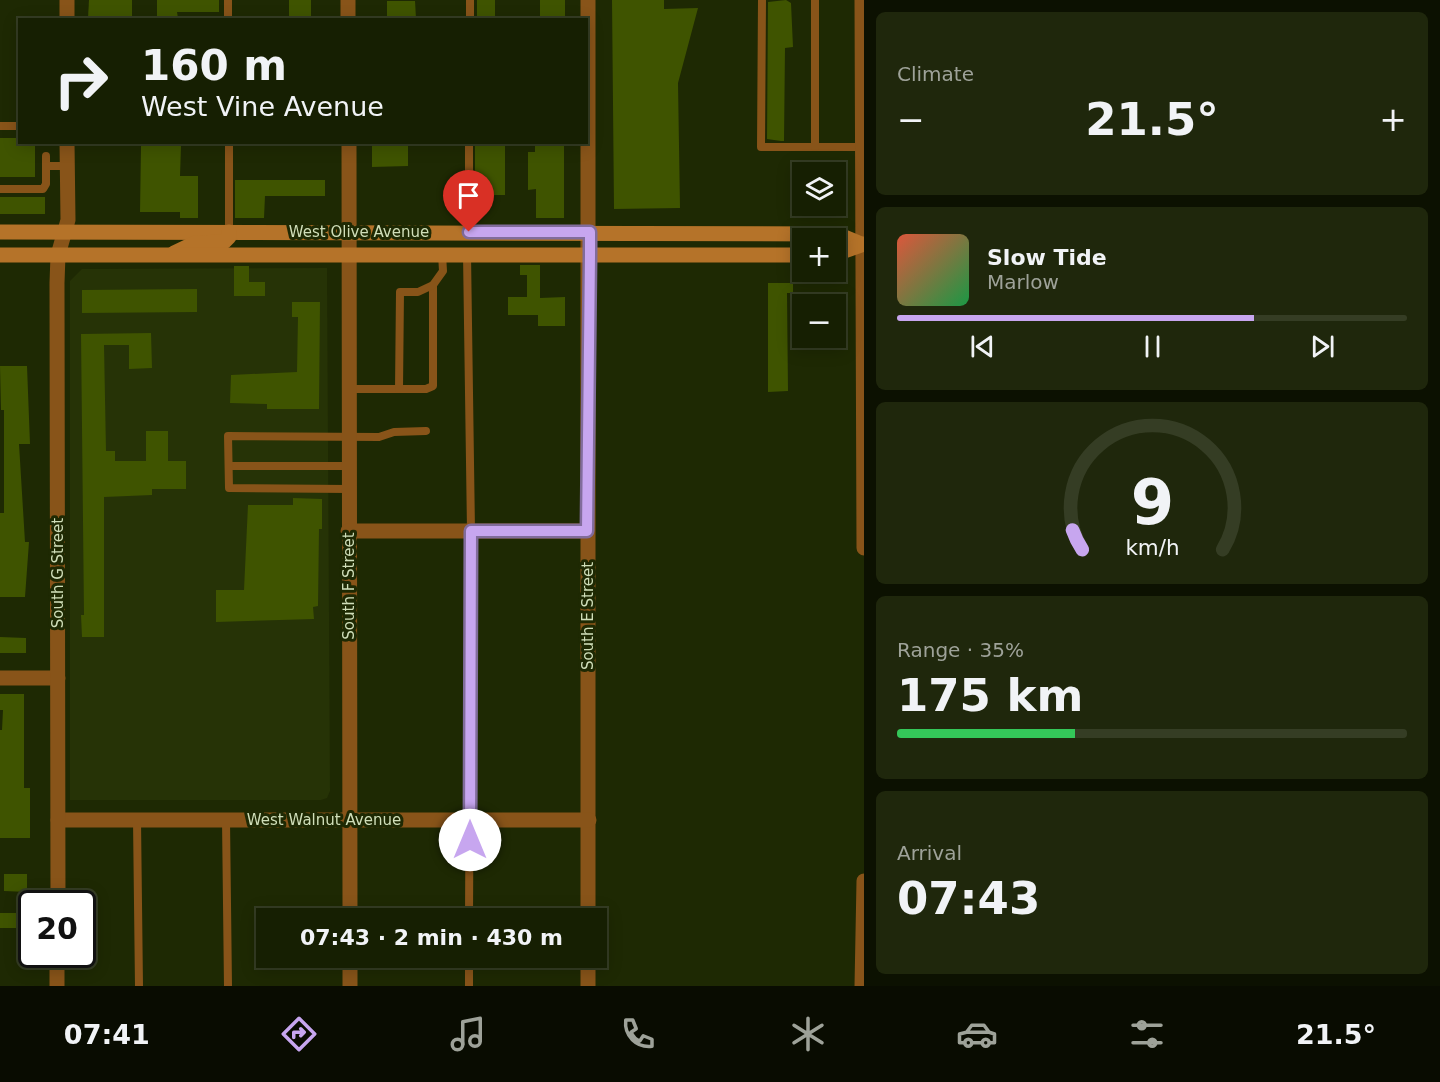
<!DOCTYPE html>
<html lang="en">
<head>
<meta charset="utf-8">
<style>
  :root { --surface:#161f02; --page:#1f270c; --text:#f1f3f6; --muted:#9ea299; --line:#353d24; --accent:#c7a6ef }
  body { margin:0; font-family:"DejaVu Sans",sans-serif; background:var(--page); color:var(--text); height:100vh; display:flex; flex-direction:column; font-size:22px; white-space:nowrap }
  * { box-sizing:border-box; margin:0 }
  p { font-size:20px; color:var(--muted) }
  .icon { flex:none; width:33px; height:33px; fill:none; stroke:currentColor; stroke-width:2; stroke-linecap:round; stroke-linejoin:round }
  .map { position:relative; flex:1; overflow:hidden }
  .panel { display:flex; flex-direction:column; gap:12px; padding:12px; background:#0c1101; width:576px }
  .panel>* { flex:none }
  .guide { position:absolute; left:18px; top:18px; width:570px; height:126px; border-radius:0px; box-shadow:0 3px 15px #0003,0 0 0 2px var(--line); background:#161f02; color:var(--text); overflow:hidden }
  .controls { position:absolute; left:792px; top:162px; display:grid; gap:12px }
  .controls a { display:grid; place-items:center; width:54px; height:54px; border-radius:0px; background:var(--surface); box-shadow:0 3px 15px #0003,0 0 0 2px var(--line); font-size:30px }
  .speed { position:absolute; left:18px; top:890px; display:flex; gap:12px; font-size:30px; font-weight:700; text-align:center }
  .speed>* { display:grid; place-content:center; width:78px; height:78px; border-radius:50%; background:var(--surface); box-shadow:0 3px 15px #0003,0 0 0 2px var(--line); line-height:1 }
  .speed .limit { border:3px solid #111; border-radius:9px; background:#fff; color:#111 }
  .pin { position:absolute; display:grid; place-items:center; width:51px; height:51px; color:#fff; margin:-62px -26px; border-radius:50% 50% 50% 0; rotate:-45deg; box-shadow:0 0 6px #0007 }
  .pin .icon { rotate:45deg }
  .me { position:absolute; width:66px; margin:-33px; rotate:0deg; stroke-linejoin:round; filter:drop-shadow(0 0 4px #0008) }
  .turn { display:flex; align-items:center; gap:21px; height:126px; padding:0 24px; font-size:27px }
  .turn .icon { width:78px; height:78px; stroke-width:2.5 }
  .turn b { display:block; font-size:42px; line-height:51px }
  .big { font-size:45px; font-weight:700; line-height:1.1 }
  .panel .tile { flex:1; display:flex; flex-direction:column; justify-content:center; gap:9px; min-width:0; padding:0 21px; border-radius:9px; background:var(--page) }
  .panel .dial { align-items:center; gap:0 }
  .dial svg { height:156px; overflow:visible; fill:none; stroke:var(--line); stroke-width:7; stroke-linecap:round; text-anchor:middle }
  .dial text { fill:var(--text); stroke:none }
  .song { display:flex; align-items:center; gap:18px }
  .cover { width:72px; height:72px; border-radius:9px; background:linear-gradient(135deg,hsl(10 70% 55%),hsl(140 70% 35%)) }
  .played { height:6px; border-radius:3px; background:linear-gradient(90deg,var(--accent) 70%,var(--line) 70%) }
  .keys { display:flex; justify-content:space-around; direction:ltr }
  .heat { display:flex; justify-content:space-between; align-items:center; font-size:33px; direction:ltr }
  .charge { height:9px; border-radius:4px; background:linear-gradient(90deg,#34c759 35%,var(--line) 0) }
  .trip { position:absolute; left:256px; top:908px; width:351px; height:60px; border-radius:0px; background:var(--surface); box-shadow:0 3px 15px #0003,0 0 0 2px var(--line); font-weight:700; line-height:60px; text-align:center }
  .tabs { display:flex; height:96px; justify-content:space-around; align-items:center; background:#090c01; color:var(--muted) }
  .tabs .icon { width:42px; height:42px }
  .tabs .current { color:var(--accent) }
  .tabs b { font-size:27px; color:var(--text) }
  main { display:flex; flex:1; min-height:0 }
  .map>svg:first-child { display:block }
</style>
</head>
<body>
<main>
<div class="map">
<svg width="864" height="986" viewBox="0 0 864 986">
  <rect width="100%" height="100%" fill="#1e2903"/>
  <!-- built -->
  <path fill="#263306" d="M327 268 330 791 327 798 321 800H70V281L82 269Z"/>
  <!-- building -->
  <g fill="#3f5400">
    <path d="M89 0H132V18H88Z"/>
    <path d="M157 0H219V12H177L178 18 157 19Z"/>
    <rect x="289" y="0" width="22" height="20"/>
    <rect x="477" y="0" width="18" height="20"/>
    <rect x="540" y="0" width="25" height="20"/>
    <path d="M612 0H664V9L698 8 678 83 680 208 614 209Z"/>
    <path d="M786 0 791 3 793 47 785 48 784 141H781L767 139 768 2Z"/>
    <path d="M387 1H415L416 18H387Z"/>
    <path d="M0 138H20V142H35V177H0Z"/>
    <rect x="475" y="142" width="30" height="53"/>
    <path d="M535 142H564V218H536V189L528 190V152H535Z"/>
    <path d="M372 145H408V166L372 167Z"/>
    <path d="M141 146H181L180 176H198V218H180V212H140Z"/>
    <path d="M235 180H325V196H265L264 218H235Z"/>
    <rect x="0" y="197" width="45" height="17"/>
    <path d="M520 265H540V298L565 297V326H538V315H508V297H527V275H520Z"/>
    <path d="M234 266H249V282H265V296H234Z"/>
    <path d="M768 283H793V293H787L788 391 768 392Z"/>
    <path d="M197 289V312L82 313V290Z"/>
    <path d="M292 302H320L319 409H267V404L230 403 231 375 297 372 298 317H292Z"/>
    <path d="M151 333 152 368 129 369V345H104L106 451H115V461H146V431H168V461H186V489H152V495L104 497V637H82L81 615H84L81 334Z"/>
    <path d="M0 366H27L30 444H19L25 542H29L25 597H0V513H4V410H1Z"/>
    <path d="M293 498 322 499V529H319L318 606 313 607 314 619 216 622V590H244L248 505H293Z"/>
    <path d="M0 637 26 638V653H0Z"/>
    <path d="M0 694H24V788H30V838H0V730H2L3 710H0Z"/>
    <path d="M4 874H27V892L4 891Z"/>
    <rect x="0" y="913" width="24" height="15"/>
  </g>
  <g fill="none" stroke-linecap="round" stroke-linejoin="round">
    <!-- lane -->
    <g stroke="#885419" stroke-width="8">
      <path d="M228 0V20"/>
      <path d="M762 0 761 147H861"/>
      <path d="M470 20V0"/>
      <path d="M0 126H20"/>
      <path d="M229 142V232"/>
      <path d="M815 147V0"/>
      <path d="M46 166H67"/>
      <path d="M0 189H43L46 184V156"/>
      <path d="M469 232V142"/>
      <path d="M467 254 471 531 469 918"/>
      <path d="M349 389H426L433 386V285L443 271 442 254"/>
      <path d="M399 389 400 292H418L433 285"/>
      <path d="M229 466H349"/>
      <path d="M349 489 229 488 228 436 379 437 394 432 426 431"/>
      <path d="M137 820 139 986"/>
      <path d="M226 820 228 986"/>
      <path d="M469 986V957"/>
    </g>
    <!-- street -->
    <g stroke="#885419" stroke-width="15">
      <path d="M67 0V20"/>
      <path d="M348 0V20"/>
      <path d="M588 0V918"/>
      <path d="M862 0 864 548"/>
      <path d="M349 142 350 918"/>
      <path d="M348 531H587"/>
      <path d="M0 678H58"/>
      <path d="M58 820H589"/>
      <path d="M58 903 57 283 58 255 68 220 67 142"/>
      <path d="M350 957V986"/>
      <path d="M57 986V954"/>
      <path d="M588 986V957"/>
      <path d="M862 986 864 881"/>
    </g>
    <!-- secondary -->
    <g stroke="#b57329" stroke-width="15">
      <path d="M0 232 837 234 861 244"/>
      <path d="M174 253 195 243 224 242 229 237V232"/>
      <path d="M836 254 864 244"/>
      <path d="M0 255H802"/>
    </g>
  </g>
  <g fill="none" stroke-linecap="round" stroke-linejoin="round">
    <defs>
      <path id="route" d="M469 232H590V255L587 531H471L470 840"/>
    </defs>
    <!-- route casing -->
    <use href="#route" stroke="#816c9b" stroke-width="15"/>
    <!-- route -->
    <use href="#route" stroke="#c7a6ef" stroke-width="10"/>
  </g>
  <g text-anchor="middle" stroke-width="6" stroke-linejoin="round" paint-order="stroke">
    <!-- street labels -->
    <g font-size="15" fill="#d0deb9" stroke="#1e2903">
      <text x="359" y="237">West Olive Avenue</text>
      <text transform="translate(58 573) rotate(-90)" y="5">South G Street</text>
      <text transform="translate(349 586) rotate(-90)" y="5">South F Street</text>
      <text transform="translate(588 616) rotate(-90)" y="5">South E Street</text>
      <text x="324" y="825">West Walnut Avenue</text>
    </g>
  </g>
</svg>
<div class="controls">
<a><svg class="icon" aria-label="layers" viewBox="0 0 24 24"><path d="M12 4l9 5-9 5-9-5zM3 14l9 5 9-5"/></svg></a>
<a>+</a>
<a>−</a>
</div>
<div class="speed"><div class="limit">20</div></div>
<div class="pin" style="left:469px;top:232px;background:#d93025"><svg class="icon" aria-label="arrive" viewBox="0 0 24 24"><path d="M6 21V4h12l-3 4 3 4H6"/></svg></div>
<svg class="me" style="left:470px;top:840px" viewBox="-20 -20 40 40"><circle r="19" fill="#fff"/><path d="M0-13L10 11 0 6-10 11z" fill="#c7a6ef"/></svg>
<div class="trip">07:43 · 2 min · 430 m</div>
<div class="guide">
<div class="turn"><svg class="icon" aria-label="right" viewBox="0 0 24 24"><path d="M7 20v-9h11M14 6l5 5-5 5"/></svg><div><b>160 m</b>West Vine Avenue</div></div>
</div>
</div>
<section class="panel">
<div class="tile"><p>Climate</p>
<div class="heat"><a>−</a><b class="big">21.5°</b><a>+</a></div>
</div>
<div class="tile">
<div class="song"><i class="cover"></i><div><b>Slow Tide</b><p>Marlow</p></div></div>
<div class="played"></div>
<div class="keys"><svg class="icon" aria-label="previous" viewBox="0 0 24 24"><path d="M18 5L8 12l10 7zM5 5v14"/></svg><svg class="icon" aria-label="pause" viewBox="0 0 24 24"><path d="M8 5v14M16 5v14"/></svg><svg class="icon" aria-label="next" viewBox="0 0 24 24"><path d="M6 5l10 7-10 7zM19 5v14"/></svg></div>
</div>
<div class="tile dial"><svg viewBox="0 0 100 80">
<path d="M14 69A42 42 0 1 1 86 69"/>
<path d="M14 69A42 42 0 0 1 9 59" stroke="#c7a6ef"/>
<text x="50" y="56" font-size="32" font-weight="700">9</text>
<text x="50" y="72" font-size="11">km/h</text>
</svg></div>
<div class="tile"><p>Range · 35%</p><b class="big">175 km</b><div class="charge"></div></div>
<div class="tile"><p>Arrival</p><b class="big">07:43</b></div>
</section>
</main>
<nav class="tabs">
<b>07:41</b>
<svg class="icon current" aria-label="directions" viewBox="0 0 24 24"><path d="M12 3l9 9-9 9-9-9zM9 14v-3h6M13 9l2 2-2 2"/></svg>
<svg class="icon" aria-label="music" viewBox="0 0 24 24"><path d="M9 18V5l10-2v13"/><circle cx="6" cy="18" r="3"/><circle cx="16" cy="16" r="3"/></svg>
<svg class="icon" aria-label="phone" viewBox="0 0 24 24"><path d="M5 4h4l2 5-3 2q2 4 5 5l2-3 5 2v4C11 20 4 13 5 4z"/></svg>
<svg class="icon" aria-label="climate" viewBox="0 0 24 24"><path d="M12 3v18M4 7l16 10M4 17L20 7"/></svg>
<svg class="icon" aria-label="car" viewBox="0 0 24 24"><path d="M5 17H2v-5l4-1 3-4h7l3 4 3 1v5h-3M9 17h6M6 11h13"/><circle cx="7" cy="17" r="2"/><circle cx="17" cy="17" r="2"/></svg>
<svg class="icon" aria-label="filters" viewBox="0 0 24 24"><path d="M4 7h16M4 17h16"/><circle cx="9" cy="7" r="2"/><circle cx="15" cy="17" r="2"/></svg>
<b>21.5°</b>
</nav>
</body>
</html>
